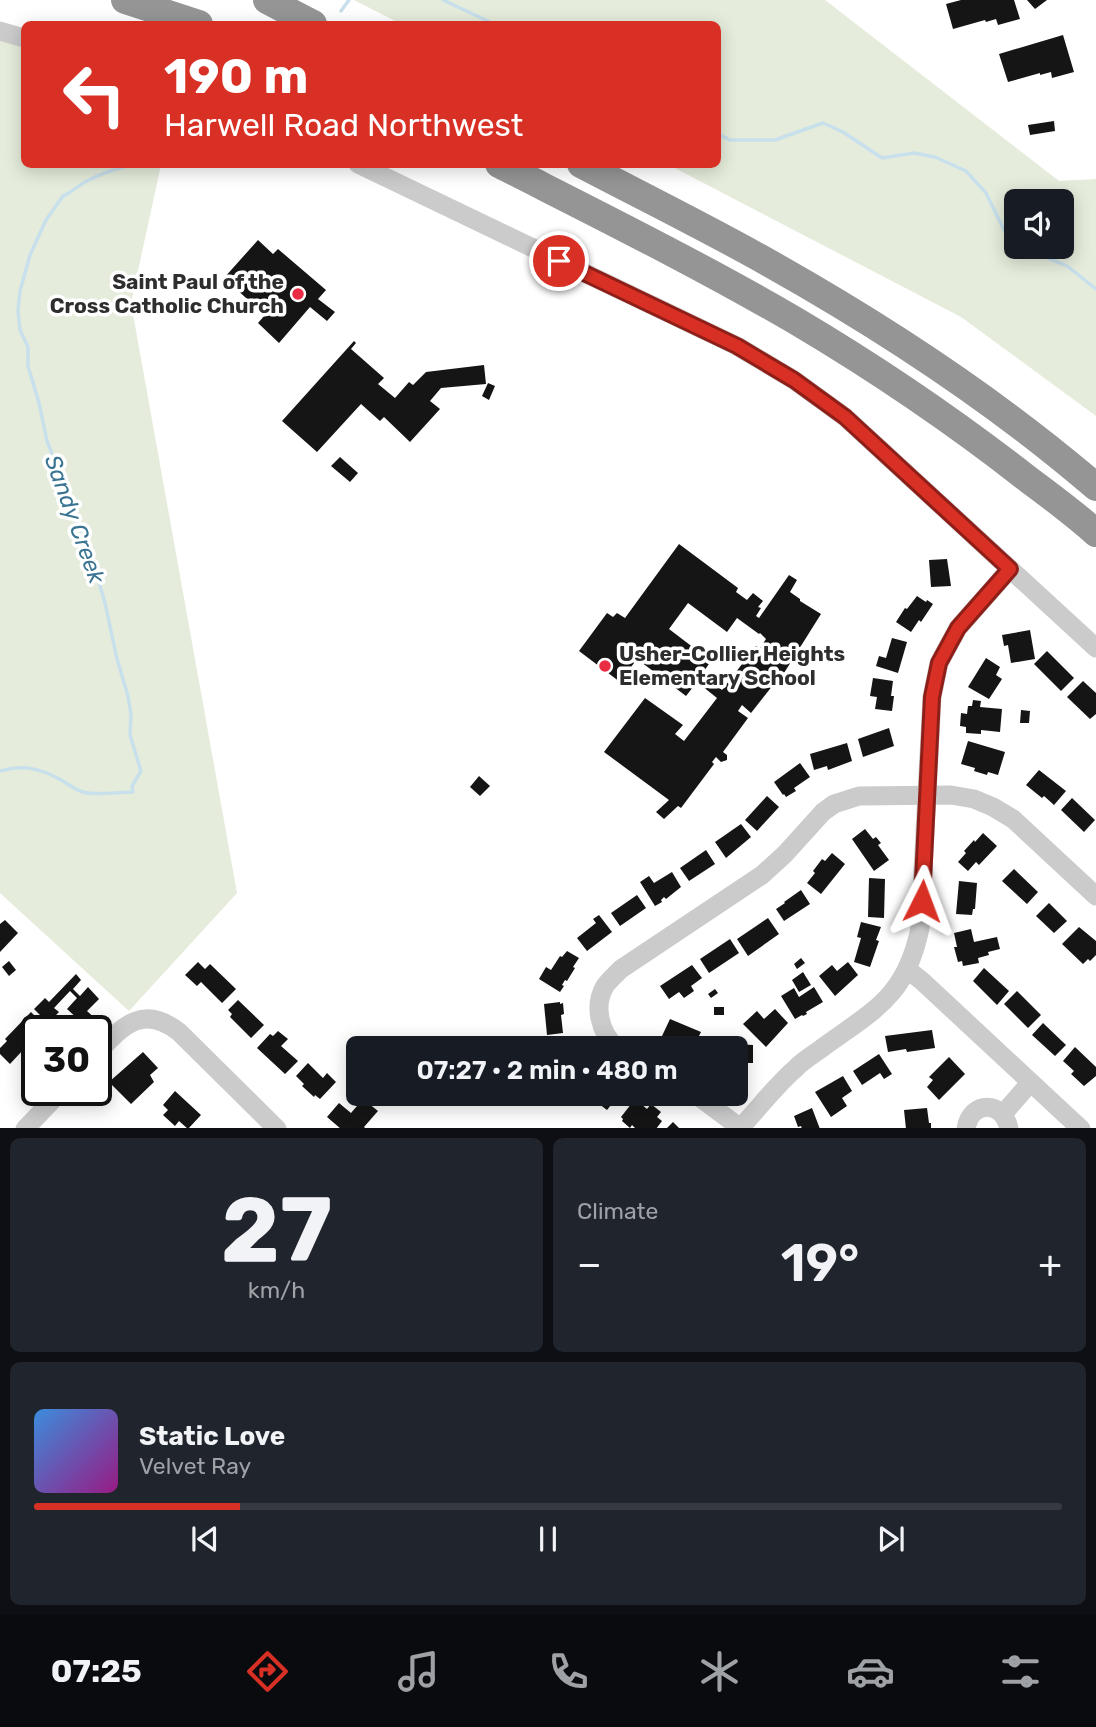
<!DOCTYPE html>
<html lang="en">
<head>
<meta charset="utf-8">
<style>
  :root { --surface:#171b24; --page:#20242c; --text:#f1f3f6; --muted:#9ea1a6; --line:#363941; --accent:#d93025 }
  body { margin:0; font-family:Rubik,sans-serif; background:var(--page); color:var(--text); height:100vh; display:flex; flex-direction:column; font-size:26px; white-space:nowrap }
  * { box-sizing:border-box; margin:0 }
  p { font-size:23px; color:var(--muted) }
  .icon { flex:none; width:38px; height:38px; fill:none; stroke:currentColor; stroke-width:2; stroke-linecap:round; stroke-linejoin:round }
  .map { position:relative; height:1128px; overflow:hidden }
  .sheet { display:flex; flex-direction:column; gap:10px; padding:10px; background:#0d0f14; flex:1 }
  .sheet>* { flex:none }
  .top-card { position:absolute; left:21px; top:21px; width:700px; height:147px; border-radius:10px; box-shadow:0 4px 18px #0003; background:#d93025; color:#fff; overflow:hidden }
  .fabs { position:absolute; left:1004px; top:189px; display:grid; gap:14px }
  .fabs a { display:grid; place-items:center; width:70px; height:70px; border-radius:10px; background:var(--surface); box-shadow:0 4px 18px #0003; font-size:35px }
  .speed { position:absolute; left:21px; top:1015px; display:flex; gap:14px; font-size:35px; font-weight:700; text-align:center }
  .speed>* { display:grid; place-content:center; width:91px; height:91px; border-radius:50%; background:var(--surface); box-shadow:0 4px 18px #0003; line-height:1 }
  .speed .limit { border:4px solid #111; border-radius:10px; background:#fff; color:#111 }
  .pin { position:absolute; display:grid; place-items:center; width:60px; height:60px; color:#fff; margin:-30px; border:4px solid #fff; border-radius:50%; box-shadow:0 2px 7px #0007 }
  .me { position:absolute; width:77px; margin:-38px; rotate:3deg; stroke-linejoin:round; filter:drop-shadow(0 0 5px #0008) }
  .turn { display:flex; align-items:center; gap:24px; height:147px; padding:0 28px; font-size:32px }
  .turn .icon { width:91px; height:91px; stroke-width:2.5 }
  .turn b { display:block; font-size:49px; line-height:60px }
  .big { font-size:52px; font-weight:600; line-height:1.1 }
  .sheet .widget { flex:1; display:flex; flex-direction:column; justify-content:center; gap:10px; min-width:0; padding:0 24px; border-radius:10px; background:var(--page) }
  .sheet .dial { align-items:center; gap:0 }
  .dial b { font-size:91px; line-height:1 }
  .song { display:flex; align-items:center; gap:21px }
  .cover { width:84px; height:84px; border-radius:10px; background:linear-gradient(135deg,hsl(210 70% 55%),hsl(310 70% 35%)) }
  .played { height:7px; border-radius:4px; background:linear-gradient(90deg,var(--accent) 20%,var(--line) 20%) }
  .keys { display:flex; justify-content:space-around; direction:ltr }
  .heat { display:flex; justify-content:space-between; align-items:center; font-size:38px; direction:ltr }
  .sheet .tiles { flex:1; display:grid; gap:10px; grid-template-columns:1fr 1fr }
  .widget:last-child { grid-column:span 2 }
  .trip { position:absolute; left:346px; top:1036px; width:402px; height:70px; border-radius:10px; background:var(--surface); box-shadow:0 4px 18px #0003; font-weight:600; line-height:70px; text-align:center }
  .menu { display:flex; height:112px; justify-content:space-around; align-items:center; background:#090b0e; color:var(--muted) }
  .menu .icon { width:49px; height:49px }
  .menu .active { color:var(--accent) }
  .menu b { font-size:32px; color:var(--text) }
  .map>svg:first-child { display:block }
</style>
</head>
<body>
<div class="map">
<svg width="1096" height="1129" viewBox="0 0 1096 1129">
  <rect width="100%" height="100%" fill="#fff"/>
  <!-- green -->
  <g fill="#e5ecdb" fill-rule="evenodd">
    <path d="M354 0H825L1059 181 1096 179V416L961 317 669 165 718 164V24H401ZM1017 201H1062V247H1017Z"/>
    <path d="M0 34 24 41V164L161 165 131 303 237 893 129 1011 0 893Z"/>
  </g>
  <g fill="none" stroke-linecap="round" stroke-linejoin="round">
    <!-- stream -->
    <g stroke="#c7e0ec" stroke-width="3.5">
      <path d="M443 0 494 24"/>
      <path d="M341 11 349 0"/>
      <path d="M718 134 730 140H775L823 123 843 132 882 158 914 153 935 157 966 171 986 193 1004 230 1017 244"/>
      <path d="M1021 247 1067 266 1096 289"/>
      <path d="M0 771C24 764 42 769 63 781 69 785 76 790 83 792 98 796 117 792 133 792L132 786 141 771 130 735 131 715 128 696 117 659 105 603 89 548 47 441 39 403 28 366V347L20 330 18 311 20 291 30 255 46 220 63 196C71 193 79 185 87 181 102 173 121 167 137 164"/>
    </g>
  </g>
  <!-- building -->
  <g fill="#151515" fill-rule="evenodd">
    <path d="M961 0H1014L1020 19 998 25 996 19 986 22 985 20 953 29 946 4Z"/>
    <path d="M1027 0H1047L1035 9Z"/>
    <path d="M1063 35 1074 72 1052 78 1051 72 1040 75V73L1008 82 999 54Z"/>
    <path d="M1054 121 1055 131 1030 135 1028 125Z"/>
    <path d="M258 240 273 254 278 249 326 290 318 299 335 312 327 321 310 307 279 343 258 323 265 315 224 278Z"/>
    <path d="M354 341 356 343 351 349 384 378 378 384 395 398 409 382 413 385 426 372 484 365 486 384 441 388 430 401 440 409 410 442 384 417 380 421 361 404 317 452 282 421Z"/>
    <path d="M488 383 495 386 489 400 482 396Z"/>
    <path d="M340 457 358 473 350 482 331 466Z"/>
    <path d="M679 544 738 588 736 592 747 600 753 593 763 601 758 607 761 608 756 616 759 618 789 575 797 580 790 592 800 599V601L821 614 784 673 787 675 786 681 781 683 777 680 751 713 742 705 738 711 748 718 723 752 727 755V760L721 762 716 757 712 762 714 764 681 808 678 806 664 819 656 812 669 800 604 752 645 698 683 725 675 734 684 741 717 698 697 682 686 696 637 659 620 682 579 651 607 613 613 617 617 613 625 618ZM688 603 727 632 737 618 759 634 760 633 766 639 760 648 756 646 722 690 702 674 711 661 669 629Z"/>
    <path d="M947 559 951 586 931 587 929 560Z"/>
    <path d="M917 596 926 602 927 600 933 604 921 622 919 620 911 632 896 622 905 608 907 609Z"/>
    <path d="M1030 630 1035 659 1011 663 1008 645 1004 646 1002 635Z"/>
    <path d="M892 638 907 642 898 673 876 666 879 656 886 658Z"/>
    <path d="M1047 651 1074 678 1061 691 1034 664Z"/>
    <path d="M986 658 1000 667 996 675 1002 679 989 699 968 687Z"/>
    <path d="M873 678 893 681 891 696H894L892 711 875 709 877 697 870 696Z"/>
    <path d="M1083 681 1096 693V714L1090 719 1067 697Z"/>
    <path d="M973 700 981 701 980 707 1002 709 1000 732 981 730V734L966 733V727L960 726 961 713 967 714 968 706H972Z"/>
    <path d="M1021 710 1030 711 1029 723H1020Z"/>
    <path d="M889 728 894 746 863 757 858 739Z"/>
    <path d="M968 741 1005 752 998 775 988 772 987 775 974 771 975 768 961 764Z"/>
    <path d="M847 743 852 761 828 770 827 766 814 770 810 754Z"/>
    <path d="M800 763 810 777 794 788 796 791 786 797 784 794 783 795 774 782Z"/>
    <path d="M1039 770 1066 791 1054 805 1044 796 1042 798 1026 785Z"/>
    <path d="M479 776 490 786 480 796 470 787Z"/>
    <path d="M767 796 779 807 757 831 745 820Z"/>
    <path d="M1072 798 1095 820 1084 832 1061 810Z"/>
    <path d="M741 824 751 837 726 858 715 842Z"/>
    <path d="M865 829 873 839 876 837 881 843 878 845 889 860 874 871 852 839Z"/>
    <path d="M983 833 997 846 979 865 976 862 968 871 958 862 966 853 964 851 974 840 975 842Z"/>
    <path d="M706 850 715 864 689 881 680 868Z"/>
    <path d="M832 853 845 864 821 894 807 883 815 873 813 871 822 859 825 861Z"/>
    <path d="M1014 869 1038 892 1027 904 1002 881Z"/>
    <path d="M672 872 681 887 666 899 664 897 661 900 662 902 655 906 640 882 649 876 654 883Z"/>
    <path d="M869 878 885 879 884 918 868 917Z"/>
    <path d="M959 881 977 883 975 909H973L972 915 956 914Z"/>
    <path d="M801 890 810 904 784 921 776 909 785 903 784 902Z"/>
    <path d="M637 895 646 908 620 926 611 913Z"/>
    <path d="M1049 903 1067 921 1054 933 1036 916Z"/>
    <path d="M599 915 612 932 587 951 577 938 596 923 593 919Z"/>
    <path d="M768 918 779 934 748 956 737 939Z"/>
    <path d="M5 920 18 933 0 952V924Z"/>
    <path d="M861 922 881 927 876 940 879 941 870 967 854 962 861 938 857 937Z"/>
    <path d="M1079 927 1096 941V955L1090 961 1088 959 1083 964 1062 944Z"/>
    <path d="M971 929 974 942 997 937 1000 949 988 952 989 955 978 958 979 963 963 966 962 961 958 962 954 947H957L954 933Z"/>
    <path d="M730 939 739 953 709 973 700 959Z"/>
    <path d="M567 951 579 958 573 967 575 968 567 981 565 980 562 985 564 986 560 992 539 979 546 967 551 970 560 956 562 957Z"/>
    <path d="M801 958 805 963 797 969 794 964Z"/>
    <path d="M9 961 16 970 9 976 2 967Z"/>
    <path d="M198 962 205 969 210 964 236 989 222 1003 201 982 197 986 185 975Z"/>
    <path d="M848 962 858 975 835 996 819 976 832 965 837 971Z"/>
    <path d="M692 965 702 978 691 986 694 991 684 998 679 992 669 999 660 986Z"/>
    <path d="M984 968 1009 991 997 1005 973 981Z"/>
    <path d="M803 972 811 985 799 992 792 980Z"/>
    <path d="M76 974 81 980 73 989 80 996 88 987 99 999 87 1011 99 1022 91 1031 67 1009 77 998 70 991 54 1008 59 1012 48 1023 34 1009 45 998 49 1002Z"/>
    <path d="M814 987 823 1002 806 1012 807 1014 803 1016 802 1015 795 1019 781 996 794 988 799 997Z"/>
    <path d="M715 989 718 993 711 998 708 994Z"/>
    <path d="M1017 991 1041 1015 1028 1028 1004 1004Z"/>
    <path d="M238 1000 264 1025 251 1038 230 1017 232 1014 228 1010Z"/>
    <path d="M560 1002V1004L563 1003 564 1014 561 1015 563 1033 547 1035 544 1004Z"/>
    <rect x="714" y="1007" width="10" height="8"/>
    <path d="M775 1009 788 1023 766 1047 743 1024 757 1011 764 1019Z"/>
    <path d="M31 1012 45 1026 40 1031H37V1035L10 1064 0 1054V1048L7 1041 5 1039Z"/>
    <path d="M670 1019 701 1032 693 1048 680 1043 679 1045 662 1036Z"/>
    <path d="M1043 1023 1066 1045 1055 1056 1032 1035Z"/>
    <path d="M932 1030 935 1048 907 1052 906 1049 888 1052 885 1036Z"/>
    <path d="M278 1031 288 1039 281 1046 298 1061 285 1074 257 1048 270 1034 273 1036Z"/>
    <path d="M714 1043 753 1045V1063H737V1048H714Z"/>
    <path d="M1075 1047 1096 1067V1076L1084 1086 1071 1074 1074 1071 1063 1061Z"/>
    <path d="M143 1052 158 1068 150 1075 154 1082 131 1104 109 1082Z"/>
    <path d="M879 1054 892 1074 884 1079 880 1073 862 1085 853 1071Z"/>
    <path d="M949 1057 965 1074 939 1100 927 1087 933 1080 929 1077Z"/>
    <path d="M308 1063 323 1078 327 1073 336 1082 320 1099 315 1095 314 1097 302 1086 304 1084 296 1076Z"/>
    <path d="M843 1076 852 1091 842 1098 847 1106 831 1117 815 1092Z"/>
    <path d="M175 1091 201 1115 188 1129 179 1121 175 1126 163 1115 168 1110 163 1105Z"/>
    <path d="M586 1094H615L618 1096 607 1110Z"/>
    <path d="M363 1099 378 1111 364 1127 366 1129H341L327 1117 339 1103 351 1113Z"/>
    <path d="M635 1099 647 1109 651 1104 661 1112 657 1117 662 1121 656 1129H636L632 1125 630 1128 622 1121 623 1119 621 1117Z"/>
    <path d="M812 1108 820 1129H802L801 1126 798 1127 794 1116Z"/>
    <path d="M927 1108 929 1123H931V1129H906L904 1110Z"/>
    <path d="M673 1122 680 1129H666Z"/>
  </g>
  <g fill="none" stroke-linecap="round" stroke-linejoin="round">
    <!-- minor -->
    <g stroke="#cbcbcb" stroke-width="19">
      <path d="M0 31 24 38"/>
      <path d="M358 164 737 346 794 380 845 417 1096 648"/>
      <path d="M908 970 922 981 1081 1129"/>
      <path d="M617 1048C600 1033 593 1006 605 986 609 980 616 974 621 969L762 875 785 854 823 812 834 804 859 796 951 795 974 799 993 807 1013 819 1096 896"/>
      <path d="M96 1054C122 1027 142 1003 179 1032L277 1129"/>
      <path d="M695 1094 742 1129"/>
      <path d="M1003 1114 1030 1083"/>
      <path d="M741 1127C759 1108 776 1085 796 1068 803 1060 813 1055 822 1048 874 1010 906 997 920 928L932 697 939 663 958 628 1010 569"/>
      <path d="M25 1129 62 1090"/>
      <path d="M966 1129C970 1100 1004 1100 1009 1129"/>
    </g>
    <!-- highway -->
    <g stroke="#959595" stroke-width="28">
      <path d="M125 0 199 24"/>
      <path d="M267 0 313 24"/>
      <path d="M499 164C599 215 700 265 796 321 877 369 955 422 1029 480 1052 497 1075 514 1096 533"/>
      <path d="M581 164C644 197 707 228 769 263 883 327 996 401 1096 487"/>
    </g>
  </g>
  <g fill="none" stroke-linecap="round" stroke-linejoin="round">
    <defs>
      <path id="route" d="M559 261 737 346 794 380 845 417 1010 569 958 628 939 663 932 697 922 901"/>
    </defs>
    <!-- route casing -->
    <use href="#route" stroke="#8d1f18" stroke-width="18"/>
    <!-- route -->
    <use href="#route" stroke="#d93025" stroke-width="12"/>
  </g>
  <!-- markers -->
  <g fill="#e92c43" stroke="#fff" stroke-width="2.5">
    <circle cx="298" cy="294" r="7"/>
    <circle cx="605" cy="666" r="7"/>
  </g>
  <g text-anchor="middle" stroke-width="7" stroke-linejoin="round" paint-order="stroke">
    <!-- poi labels -->
    <g font-size="21" font-weight="bold" fill="#2e2e2e" stroke="#fff" text-anchor="end">
      <text x="284" y="289">Saint Paul of the<tspan x="284" dy="24">Cross Catholic Church</tspan></text>
      <text x="619" y="661" text-anchor="start">Usher-Collier Heights<tspan x="619" dy="24">Elementary School</tspan></text>
    </g>
    <!-- water labels -->
    <g font-size="23" font-style="italic" fill="#3a7492" stroke="#fff">
      <text transform="translate(75 519) rotate(70)" y="8">Sandy Creek</text>
    </g>
  </g>
</svg>
<div class="fabs">
<a><svg class="icon" aria-label="sound" viewBox="0 0 24 24"><path d="M4 9h4l5-4v14l-5-4H4zM17 9q2 3 0 6"/></svg></a>
</div>
<div class="speed"><div class="limit">30</div></div>
<div class="pin" style="left:559px;top:261px;background:#d93025"><svg class="icon" aria-label="arrive" viewBox="0 0 24 24"><path d="M6 21V4h12l-3 4 3 4H6"/></svg></div>
<svg class="me" style="left:922px;top:901px" viewBox="-20 -20 40 40"><path d="M0-17L14 15 0 8-14 15z" fill="#d93025" stroke="#fff" stroke-width="4"/></svg>
<div class="trip">07:27 · 2 min · 480 m</div>
<div class="top-card">
<div class="turn"><svg class="icon" aria-label="left" viewBox="0 0 24 24"><path d="M17 20v-9H6M10 6l-5 5 5 5"/></svg><div><b>190 m</b>Harwell Road Northwest</div></div>
</div>
</div>
<section class="sheet">
<div class="tiles">
<div class="widget dial"><b>27</b><p>km/h</p></div>
<div class="widget"><p>Climate</p>
<div class="heat"><a>−</a><b class="big">19°</b><a>+</a></div>
</div>
<div class="widget">
<div class="song"><i class="cover"></i><div><b>Static Love</b><p>Velvet Ray</p></div></div>
<div class="played"></div>
<div class="keys"><svg class="icon" aria-label="previous" viewBox="0 0 24 24"><path d="M18 5L8 12l10 7zM5 5v14"/></svg><svg class="icon" aria-label="pause" viewBox="0 0 24 24"><path d="M8 5v14M16 5v14"/></svg><svg class="icon" aria-label="next" viewBox="0 0 24 24"><path d="M6 5l10 7-10 7zM19 5v14"/></svg></div>
</div>
</div>
</section>
<nav class="menu">
<b>07:25</b>
<svg class="icon active" aria-label="directions" viewBox="0 0 24 24"><path d="M12 3l9 9-9 9-9-9zM9 14v-3h6M13 9l2 2-2 2"/></svg>
<svg class="icon" aria-label="music" viewBox="0 0 24 24"><path d="M9 18V5l10-2v13"/><circle cx="6" cy="18" r="3"/><circle cx="16" cy="16" r="3"/></svg>
<svg class="icon" aria-label="phone" viewBox="0 0 24 24"><path d="M5 4h4l2 5-3 2q2 4 5 5l2-3 5 2v4C11 20 4 13 5 4z"/></svg>
<svg class="icon" aria-label="climate" viewBox="0 0 24 24"><path d="M12 3v18M4 7l16 10M4 17L20 7"/></svg>
<svg class="icon" aria-label="car" viewBox="0 0 24 24"><path d="M5 17H2v-5l4-1 3-4h7l3 4 3 1v5h-3M9 17h6M6 11h13"/><circle cx="7" cy="17" r="2"/><circle cx="17" cy="17" r="2"/></svg>
<svg class="icon" aria-label="filters" viewBox="0 0 24 24"><path d="M4 7h16M4 17h16"/><circle cx="9" cy="7" r="2"/><circle cx="15" cy="17" r="2"/></svg>
</nav>
</body>
</html>
